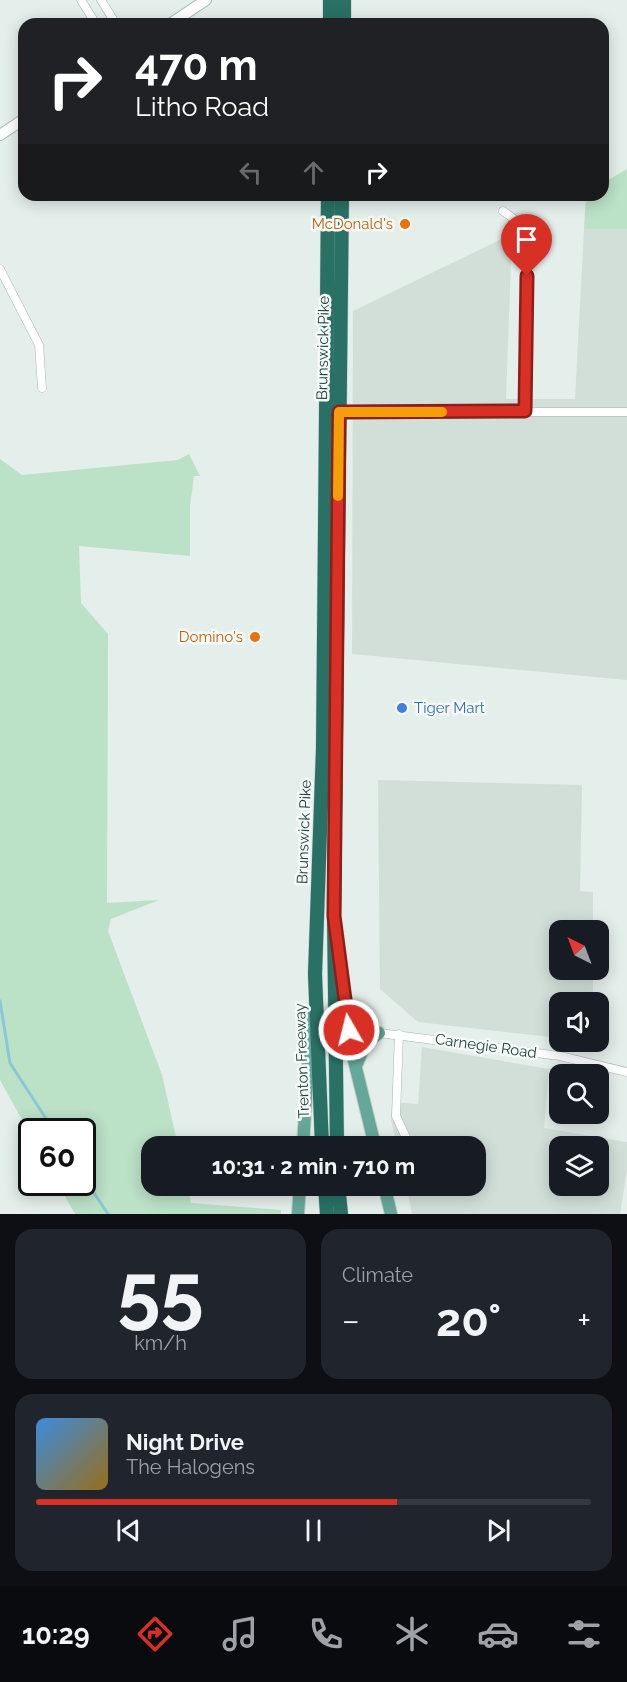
<!DOCTYPE html>
<html lang="en">
<head>
<meta charset="utf-8">
<style>
  :root { --surface:#171b24; --page:#20242c; --text:#f1f3f6; --muted:#9ea1a6; --line:#363941; --accent:#d93025 }
  body { margin:0; font-family:Raleway,sans-serif; background:var(--page); color:var(--text); height:100vh; display:flex; flex-direction:column; font-size:22px; white-space:nowrap }
  * { box-sizing:border-box; margin:0 }
  p { font-size:20px; color:var(--muted) }
  .icon { flex:none; width:33px; height:33px; fill:none; stroke:currentColor; stroke-width:2; stroke-linecap:round; stroke-linejoin:round }
  .map { position:relative; height:1214px; overflow:hidden }
  .side { display:flex; flex-direction:column; gap:15px; padding:15px; background:#0d0f14; flex:1 }
  .side>* { flex:none }
  .top-card { position:absolute; left:18px; top:18px; width:591px; height:183px; border-radius:18px; box-shadow:0 3px 15px #0003; background:#202124; color:#fff; overflow:hidden }
  .needle { width:39px; rotate:318deg }
  .buttons { position:absolute; left:549px; top:920px; display:grid; gap:12px }
  .buttons a { display:grid; place-items:center; width:60px; height:60px; border-radius:12px; background:var(--surface); box-shadow:0 3px 15px #0003; font-size:30px }
  .speed { position:absolute; left:18px; top:1118px; display:flex; gap:12px; font-size:30px; font-weight:700; text-align:center }
  .speed>* { display:grid; place-content:center; width:78px; height:78px; border-radius:50%; background:var(--surface); box-shadow:0 3px 15px #0003; line-height:1 }
  .speed .limit { border:3px solid #111; border-radius:9px; background:#fff; color:#111 }
  .pin { position:absolute; display:grid; place-items:center; width:51px; height:51px; color:#fff; margin:-62px -26px; border-radius:50% 50% 50% 0; rotate:-45deg; box-shadow:0 0 6px #0007 }
  .pin .icon { rotate:45deg }
  .me { position:absolute; width:66px; margin:-33px; rotate:352deg; stroke-linejoin:round; filter:drop-shadow(0 0 4px #0008) }
  .turn { display:flex; align-items:center; gap:21px; height:126px; padding:0 18px; font-size:27px }
  .turn .icon { width:78px; height:78px; stroke-width:2.5 }
  .turn b { display:block; font-size:42px; line-height:51px }
  .lanes { display:flex; align-items:center; height:57px; padding:0 18px; background:#0003; justify-content:center; gap:30px; direction:ltr }
  .lanes .off { opacity:.35 }
  .big { font-size:45px; font-weight:700; line-height:1.1 }
  .side .widget { flex:1; display:flex; flex-direction:column; justify-content:center; gap:9px; min-width:0; padding:0 21px; border-radius:18px; background:var(--page) }
  .side .dial { align-items:center; gap:0 }
  .dial b { font-size:78px; line-height:1 }
  .song { display:flex; align-items:center; gap:18px }
  .cover { width:72px; height:72px; border-radius:9px; background:linear-gradient(135deg,hsl(210 70% 55%),hsl(40 70% 35%)) }
  .played { height:6px; border-radius:3px; background:linear-gradient(90deg,var(--accent) 65%,var(--line) 65%) }
  .keys { display:flex; justify-content:space-around; direction:ltr }
  .heat { display:flex; justify-content:space-between; align-items:center; font-size:33px; direction:ltr }
  .side .tiles { flex:1; display:grid; gap:15px; grid-template-columns:1fr 1fr }
  .widget:last-child { grid-column:span 2 }
  .trip { position:absolute; left:141px; top:1136px; width:345px; height:60px; border-radius:18px; background:var(--surface); box-shadow:0 3px 15px #0003; font-weight:700; line-height:60px; text-align:center }
  .tab-bar { display:flex; height:96px; justify-content:space-around; align-items:center; background:#090b0e; color:var(--muted) }
  .tab-bar .icon { width:42px; height:42px }
  .tab-bar .active { color:var(--accent) }
  .tab-bar b { font-size:27px; color:var(--text) }
  .map>svg:first-child { display:block }
</style>
</head>
<body>
<div class="map">
<svg width="627" height="1214" viewBox="0 0 627 1214">
  <rect width="100%" height="100%" fill="#e4eeea"/>
  <!-- built -->
  <g fill="#d2dfd9" fill-rule="evenodd">
    <path d="M584 229H627V680L352 654 353 311 512 234 506 399H575Z"/>
    <path d="M378 780 582 785 580 891 593 892V930H560V969H593V1002H560L559 1038 418 1022 380 989Z"/>
    <path d="M422 1047 549 1069 544 1128 627 1142V1171L620 1214H412L406 1185H476V1146H397L391 1120 392 1102 418 1104ZM560 1146H598V1185H560Z"/>
  </g>
  <!-- green -->
  <g fill="#bbe1c7">
    <path d="M627 169V229H584L586 195H603V183Z"/>
    <path d="M189 454 200 476H194L190 506V556L79 546 81 603 108 634 107 903 159 900 111 919 108 931 162 1075 178 1146H152V1185H187L191 1203 281 1210V1214H75L57 1182H82V1131H32L31 1136 0 1080V459L22 475 178 460Z"/>
  </g>
  <g fill="none" stroke-linecap="round" stroke-linejoin="round">
    <!-- stream -->
    <g stroke="#88c8d8" stroke-width="3">
      <path d="M0 1001 10 1063 54 1131"/>
      <path d="M82 1175 108 1214"/>
    </g>
    <defs>
      <g id="street">
        <path d="M81 0 96 24"/>
        <path d="M101 0 116 24"/>
        <path d="M503 211 521 224 526 234 525 411"/>
        <path d="M0 269 39 345 42 388"/>
        <path d="M339 412H627"/>
        <path d="M379 1033 560 1056 627 1072"/>
        <path d="M399 1034 396 1116 410 1146"/>
      </g>
      <g id="secondary">
        <path d="M170 24 206 0"/>
        <path d="M0 135 24 119"/>
      </g>
      <g id="primary">
        <path d="M339 956 352 1052 375 1146"/>
        <path d="M346 1009 362 1024 379 1033 366 1042 356 1066"/>
        <path d="M303 1146 311 1014"/>
        <path d="M384 1185 391 1214"/>
        <path d="M298 1214 300 1185"/>
      </g>
      <g id="highway">
        <path d="M344 0V24"/>
        <path d="M330 24V0"/>
        <path d="M322 1146 315 974 323 748 328 195"/>
        <path d="M337 1146 334 916 342 195"/>
        <path d="M325 1185 327 1214"/>
        <path d="M338 1185 341 1214"/>
      </g>
    </defs>
    <!-- street casing -->
    <use href="#street" stroke="#a6b7b2" stroke-width="9"/>
    <!-- secondary casing -->
    <use href="#secondary" stroke="#a1bbb3" stroke-width="12"/>
    <!-- primary casing -->
    <use href="#primary" stroke="#c1cac8" stroke-width="14"/>
    <!-- highway casing -->
    <use href="#highway" stroke="#c1cac8" stroke-width="15"/>
    <!-- street -->
    <use href="#street" stroke="#fff" stroke-width="8"/>
    <!-- secondary -->
    <use href="#secondary" stroke="#fff" stroke-width="10"/>
    <!-- primary -->
    <use href="#primary" stroke="#65a899" stroke-width="12"/>
    <!-- highway -->
    <use href="#highway" stroke="#2a7165" stroke-width="14"/>
  </g>
  <g fill="none" stroke-linecap="round" stroke-linejoin="round">
    <defs>
      <path id="route" d="M349 1030 334 916 339 412 525 411 527 276"/>
    </defs>
    <!-- route casing -->
    <use href="#route" stroke="#8d1f18" stroke-width="15"/>
    <!-- route -->
    <use href="#route" stroke="#d93025" stroke-width="10"/>
    <!-- slow -->
    <path stroke="#f59e0b" stroke-width="10" d="M338 496 339 412H442"/>
  </g>
  <!-- markers -->
  <g fill="#e8710a" stroke="#f5faf8" stroke-width="2">
    <circle cx="405" cy="224" r="6"/>
    <circle cx="255" cy="637" r="6"/>
  </g>
  <circle fill="#3f7fe0" stroke="#f5faf8" stroke-width="2" cx="402" cy="708" r="6"/>
  <g text-anchor="middle" stroke-width="5" stroke-linejoin="round" paint-order="stroke">
    <!-- food labels -->
    <g font-size="15" fill="#c56008" stroke="#f5faf8" text-anchor="end">
      <text x="393" y="229">McDonald's</text>
      <text x="243" y="642">Domino's</text>
    </g>
    <!-- street labels -->
    <g font-size="15" fill="#21423a" stroke="#f5faf8">
      <text transform="translate(323 348) rotate(-89)" y="5">Brunswick Pike</text>
      <text transform="translate(304 832) rotate(-88)" y="5">Brunswick Pike</text>
      <text transform="translate(486 1046) rotate(8)" y="5">Carnegie Road</text>
      <text transform="translate(302 1061) rotate(-92)" y="5">Trenton Freeway</text>
    </g>
    <!-- shop labels -->
    <g font-size="15" fill="#366cbe" stroke="#f5faf8" text-anchor="start">
      <text x="414" y="713">Tiger Mart</text>
    </g>
  </g>
</svg>
<div class="buttons">
<a><svg class="needle" viewBox="-14 -14 28 28"><path d="M0-13l5 13h-10z" fill="#e53935"/><path d="M0 13l5-13h-10z" fill="#9ea1a6"/></svg></a>
<a><svg class="icon" aria-label="sound" viewBox="0 0 24 24"><path d="M4 9h4l5-4v14l-5-4H4zM17 9q2 3 0 6"/></svg></a>
<a><svg class="icon" aria-label="search" viewBox="0 0 24 24"><circle cx="10" cy="10" r="6"/><path d="M15 15l6 6"/></svg></a>
<a><svg class="icon" aria-label="layers" viewBox="0 0 24 24"><path d="M12 4l9 5-9 5-9-5zM3 14l9 5 9-5"/></svg></a>
</div>
<div class="speed"><div class="limit">60</div></div>
<div class="pin" style="left:527px;top:276px;background:#d93025"><svg class="icon" aria-label="arrive" viewBox="0 0 24 24"><path d="M6 21V4h12l-3 4 3 4H6"/></svg></div>
<svg class="me" style="left:349px;top:1030px" viewBox="-20 -20 40 40"><circle r="17" fill="#d93025" stroke="#fff" stroke-width="3"/><path d="M0-11L8 9 0 5-8 9z" fill="#fff"/></svg>
<div class="trip">10:31 · 2 min · 710 m</div>
<div class="top-card">
<div class="turn"><svg class="icon" aria-label="right" viewBox="0 0 24 24"><path d="M7 20v-9h11M14 6l5 5-5 5"/></svg><div><b>470 m</b>Litho Road</div></div>
<div class="lanes"><svg class="icon off" aria-label="left" viewBox="0 0 24 24"><path d="M17 20v-9H6M10 6l-5 5 5 5"/></svg><svg class="icon off" aria-label="ahead" viewBox="0 0 24 24"><path d="M12 20V5M6 11l6-6 6 6"/></svg><svg class="icon" aria-label="right" viewBox="0 0 24 24"><path d="M7 20v-9h11M14 6l5 5-5 5"/></svg></div>
</div>
</div>
<section class="side">
<div class="tiles">
<div class="widget dial"><b>55</b><p>km/h</p></div>
<div class="widget"><p>Climate</p>
<div class="heat"><a>−</a><b class="big">20°</b><a>+</a></div>
</div>
<div class="widget">
<div class="song"><i class="cover"></i><div><b>Night Drive</b><p>The Halogens</p></div></div>
<div class="played"></div>
<div class="keys"><svg class="icon" aria-label="previous" viewBox="0 0 24 24"><path d="M18 5L8 12l10 7zM5 5v14"/></svg><svg class="icon" aria-label="pause" viewBox="0 0 24 24"><path d="M8 5v14M16 5v14"/></svg><svg class="icon" aria-label="next" viewBox="0 0 24 24"><path d="M6 5l10 7-10 7zM19 5v14"/></svg></div>
</div>
</div>
</section>
<nav class="tab-bar">
<b>10:29</b>
<svg class="icon active" aria-label="directions" viewBox="0 0 24 24"><path d="M12 3l9 9-9 9-9-9zM9 14v-3h6M13 9l2 2-2 2"/></svg>
<svg class="icon" aria-label="music" viewBox="0 0 24 24"><path d="M9 18V5l10-2v13"/><circle cx="6" cy="18" r="3"/><circle cx="16" cy="16" r="3"/></svg>
<svg class="icon" aria-label="phone" viewBox="0 0 24 24"><path d="M5 4h4l2 5-3 2q2 4 5 5l2-3 5 2v4C11 20 4 13 5 4z"/></svg>
<svg class="icon" aria-label="climate" viewBox="0 0 24 24"><path d="M12 3v18M4 7l16 10M4 17L20 7"/></svg>
<svg class="icon" aria-label="car" viewBox="0 0 24 24"><path d="M5 17H2v-5l4-1 3-4h7l3 4 3 1v5h-3M9 17h6M6 11h13"/><circle cx="7" cy="17" r="2"/><circle cx="17" cy="17" r="2"/></svg>
<svg class="icon" aria-label="filters" viewBox="0 0 24 24"><path d="M4 7h16M4 17h16"/><circle cx="9" cy="7" r="2"/><circle cx="15" cy="17" r="2"/></svg>
</nav>
</body>
</html>
